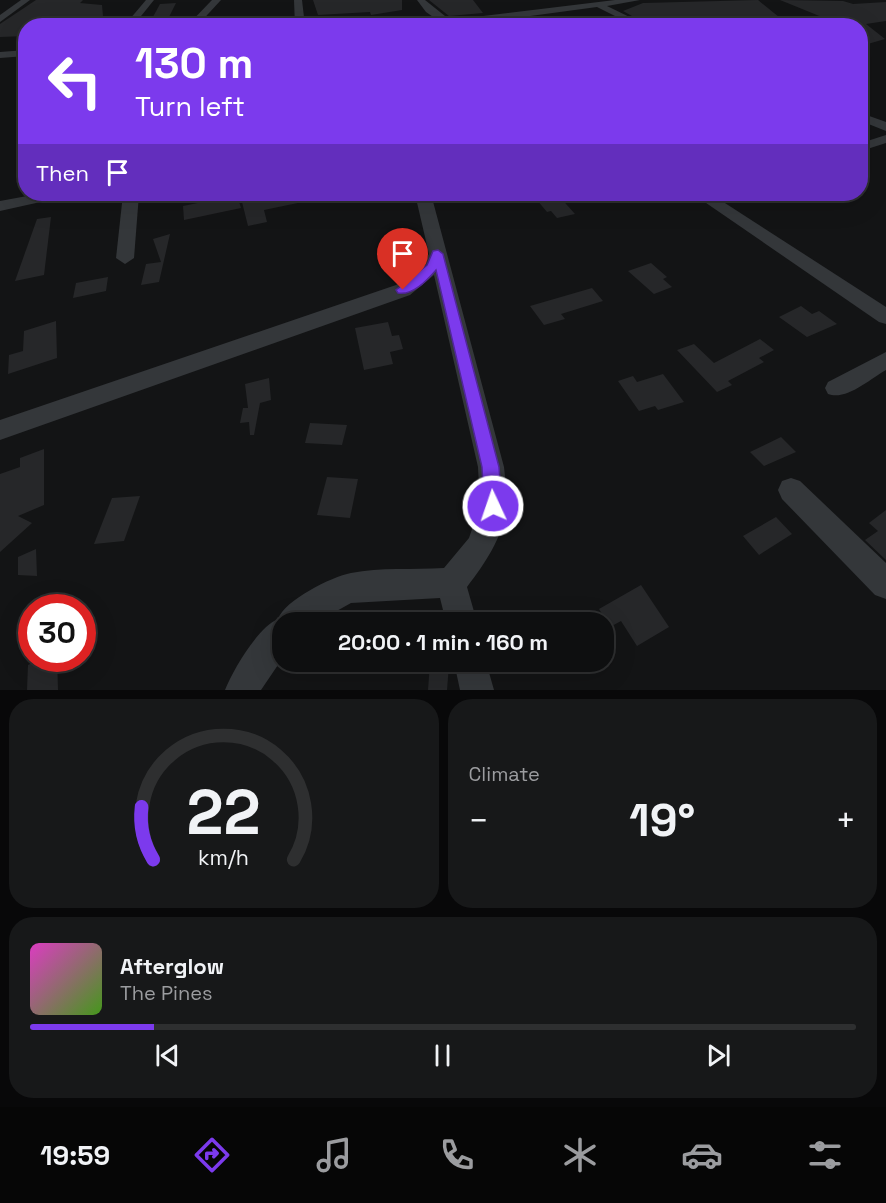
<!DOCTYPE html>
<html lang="en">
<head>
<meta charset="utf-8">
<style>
  :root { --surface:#0e0f10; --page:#171819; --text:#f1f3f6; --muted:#9b9c9f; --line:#2e2f30; --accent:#7c3aed }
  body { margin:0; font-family:"Space Grotesk",sans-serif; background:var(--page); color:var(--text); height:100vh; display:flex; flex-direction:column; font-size:22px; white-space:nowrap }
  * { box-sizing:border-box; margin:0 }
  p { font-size:20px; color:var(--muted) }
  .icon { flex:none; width:33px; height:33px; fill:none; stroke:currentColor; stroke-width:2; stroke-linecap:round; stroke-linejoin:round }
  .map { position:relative; height:690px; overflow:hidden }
  .sheet { display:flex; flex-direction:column; gap:9px; padding:9px; background:#080809; flex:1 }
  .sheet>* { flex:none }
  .top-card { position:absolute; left:18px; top:18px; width:850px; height:183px; border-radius:24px; box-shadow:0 6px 24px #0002,0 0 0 2px var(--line); background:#7c3aed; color:#fff; overflow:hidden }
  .speed { position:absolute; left:18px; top:594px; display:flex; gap:12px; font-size:30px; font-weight:700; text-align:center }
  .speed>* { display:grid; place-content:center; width:78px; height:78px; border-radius:50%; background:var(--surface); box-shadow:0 6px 24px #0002,0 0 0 2px var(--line); line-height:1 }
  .speed .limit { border:9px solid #d22; background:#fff; color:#111 }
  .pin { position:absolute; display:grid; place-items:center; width:51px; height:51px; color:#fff; margin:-62px -26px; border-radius:50% 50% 50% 0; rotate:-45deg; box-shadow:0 0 6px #0007 }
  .pin .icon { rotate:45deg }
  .me { position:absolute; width:66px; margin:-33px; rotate:357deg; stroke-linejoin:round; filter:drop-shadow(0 0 4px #0008) }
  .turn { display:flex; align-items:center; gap:21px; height:126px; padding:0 18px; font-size:27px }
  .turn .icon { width:78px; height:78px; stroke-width:2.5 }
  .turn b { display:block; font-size:42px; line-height:51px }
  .then { display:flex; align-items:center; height:57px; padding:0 18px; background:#0003; gap:12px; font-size:22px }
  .big { font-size:45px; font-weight:700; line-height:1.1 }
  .sheet .tile { flex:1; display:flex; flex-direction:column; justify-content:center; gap:9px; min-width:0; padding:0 21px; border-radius:24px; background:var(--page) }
  .sheet .dial { align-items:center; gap:0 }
  .dial svg { height:156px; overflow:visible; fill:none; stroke:var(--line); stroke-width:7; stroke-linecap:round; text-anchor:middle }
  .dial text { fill:var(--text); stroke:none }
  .song { display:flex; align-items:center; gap:18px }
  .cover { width:72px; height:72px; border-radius:9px; background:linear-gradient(135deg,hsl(310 70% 55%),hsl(100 70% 35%)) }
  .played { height:6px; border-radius:3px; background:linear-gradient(90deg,var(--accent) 15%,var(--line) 15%) }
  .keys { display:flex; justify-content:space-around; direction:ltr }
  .heat { display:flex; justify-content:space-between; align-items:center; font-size:33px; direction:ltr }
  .sheet .tiles { flex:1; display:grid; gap:9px; grid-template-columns:1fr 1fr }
  .tile:last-child { grid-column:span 2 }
  .trip { position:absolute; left:272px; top:612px; width:342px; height:60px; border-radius:24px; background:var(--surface); box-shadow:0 6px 24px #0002,0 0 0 2px var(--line); font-weight:700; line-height:60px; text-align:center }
  .dock { display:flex; height:96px; justify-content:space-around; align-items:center; background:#060606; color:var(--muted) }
  .dock .icon { width:42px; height:42px }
  .dock .on { color:var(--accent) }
  .dock b { font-size:27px; color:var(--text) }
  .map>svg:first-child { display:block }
</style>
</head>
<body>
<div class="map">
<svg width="886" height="690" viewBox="0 0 886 690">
  <rect width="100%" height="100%" fill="#131415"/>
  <!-- building -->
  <g fill="#262729">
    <path d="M36 0H83L80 3 102 5 103 16 93 26H26V36L0 37V24Z"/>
    <path d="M313 0H402V10L371 15 370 12 318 15Z"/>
    <path d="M429 0H473L483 13 449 16Z"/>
    <path d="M758 0 790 26H735L718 19 650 26 623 11 643 3Z"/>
    <path d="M780 0 843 1 853 4 886 2V21L866 24 885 39 861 46V25L844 26Z"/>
    <path d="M176 3 165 25 148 26 160 4Z"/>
    <path d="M263 194H316L317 199 264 210 267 222 248 226 241 198Z"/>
    <path d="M532 194 558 195 575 214 557 218 551 211 547 212Z"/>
    <path d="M237 195 241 208 184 220 183 206Z"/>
    <path d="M51 217 44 275 15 281 37 219Z"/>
    <path d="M170 234 159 282 141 285 146 264 161 262 153 239Z"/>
    <path d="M651 263 667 277 663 279 672 287 654 294 628 271Z"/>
    <path d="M108 277 106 291 73 298 76 283Z"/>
    <path d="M592 288 603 301 561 314 565 319 544 325 530 306Z"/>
    <path d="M801 306 812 314 819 311 837 324 807 337 779 317Z"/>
    <path d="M56 321 57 358 8 374 9 355 23 351 24 331Z"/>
    <path d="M388 322 392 336 399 335 403 349 390 352 393 364 364 370 355 328Z"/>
    <path d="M760 339 774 350 759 358 764 362 728 381 732 385 717 392 677 350 694 344 714 363Z"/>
    <path d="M663 374 684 402 658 410 655 406 639 411 618 381 633 376 637 382Z"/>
    <path d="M269 378 271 400 260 403 254 435H250L249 422 240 423 243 408H248L245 384Z"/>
    <path d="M310 423 347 425 342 445 305 443Z"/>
    <path d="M781 437 796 452 764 466 750 452Z"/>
    <path d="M44 449V505L18 516 32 523 0 552V474L20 467V458Z"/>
    <path d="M327 477 358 479 350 518 317 515Z"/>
    <path d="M140 496 124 541 94 544 112 498Z"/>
    <path d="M886 510V560L865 540 878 531 869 523Z"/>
    <path d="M776 517 792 534 759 555 743 536Z"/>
    <path d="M36 549 37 576 18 575V557Z"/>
    <path d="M641 585 669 627 637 646 621 621 610 627 599 609Z"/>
    <path d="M43 658H57L58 690H27L28 665Z"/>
    <path d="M430 663 449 665 447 690H428Z"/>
  </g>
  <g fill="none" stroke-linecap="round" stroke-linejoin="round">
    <!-- minor -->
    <g fill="#34373a" fill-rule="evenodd">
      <path d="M21 0H30L0 22V15Z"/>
      <path d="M146 0H154L133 26H124Z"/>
      <path d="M212 0H221L197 26H187Z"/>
      <path d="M294 0H302L305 26H295Z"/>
      <path d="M417 0H425L450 20 615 0H640L607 6 648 26H635L597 7 456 26H420L439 21 426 12Z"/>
      <path d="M26 50V56L0 58V52Z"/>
      <path d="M861 113 886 122V131L861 121Z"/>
      <path d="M886 135V143L861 151V143Z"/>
      <path d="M38 194H66L63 197 0 211V201Z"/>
      <path d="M123 194H139L134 258 125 264 116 258Z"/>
      <path d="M415 194H431L504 467C505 479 508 493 506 505 504 537 485 563 467 587L477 622H446L440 598 351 603 317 622H282V659L261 690H225C233 670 258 627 278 619 285 600 331 577 351 573 380 567 414 570 444 568L469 538 480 506 478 467 434 275 410 295 0 440V420L396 285 417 271 429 254Z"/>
      <path d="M693 194H711L886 307V324L879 322Z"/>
      <path d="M886 352V370C870 379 846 401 828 394L825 388 828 382Z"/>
      <path d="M791 478 800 481 886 563V599L875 595 782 499 778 490 782 481Z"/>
      <path d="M454 662H486L494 690H460Z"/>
    </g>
  </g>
  <!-- route -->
  <path fill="#7c3aed" stroke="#51269a" stroke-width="1.5" d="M438 250 443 254 499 467 502 506 499 512 493 514 487 512 484 506 482 467 436 270C427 280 413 296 398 293L396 290 427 265 433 251Z"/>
</svg>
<div class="speed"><div class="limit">30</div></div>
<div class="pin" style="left:403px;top:290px;background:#d93025"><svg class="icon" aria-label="arrive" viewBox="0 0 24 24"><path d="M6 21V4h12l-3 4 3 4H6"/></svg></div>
<svg class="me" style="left:493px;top:506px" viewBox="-20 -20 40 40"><circle r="17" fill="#7c3aed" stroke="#fff" stroke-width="3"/><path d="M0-11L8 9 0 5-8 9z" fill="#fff"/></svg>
<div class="trip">20:00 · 1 min · 160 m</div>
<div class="top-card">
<div class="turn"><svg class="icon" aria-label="left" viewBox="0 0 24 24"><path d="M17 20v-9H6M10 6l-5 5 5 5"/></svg><div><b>130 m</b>Turn left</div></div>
<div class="then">Then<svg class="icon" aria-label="arrive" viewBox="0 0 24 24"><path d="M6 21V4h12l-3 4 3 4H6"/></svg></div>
</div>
</div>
<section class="sheet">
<div class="tiles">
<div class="tile dial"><svg viewBox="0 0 100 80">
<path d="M14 69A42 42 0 1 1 86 69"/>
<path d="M14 69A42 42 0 0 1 8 42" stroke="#7c3aed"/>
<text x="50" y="56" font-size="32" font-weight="700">22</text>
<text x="50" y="72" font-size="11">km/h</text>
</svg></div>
<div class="tile"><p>Climate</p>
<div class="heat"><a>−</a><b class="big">19°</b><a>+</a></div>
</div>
<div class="tile">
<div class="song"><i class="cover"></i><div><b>Afterglow</b><p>The Pines</p></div></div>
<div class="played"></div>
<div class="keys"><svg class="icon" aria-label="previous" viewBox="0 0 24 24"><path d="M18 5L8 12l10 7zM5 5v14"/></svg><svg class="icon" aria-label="pause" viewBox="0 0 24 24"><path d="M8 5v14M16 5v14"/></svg><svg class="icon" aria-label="next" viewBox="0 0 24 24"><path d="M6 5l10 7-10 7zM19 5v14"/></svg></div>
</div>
</div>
</section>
<nav class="dock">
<b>19:59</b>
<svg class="icon on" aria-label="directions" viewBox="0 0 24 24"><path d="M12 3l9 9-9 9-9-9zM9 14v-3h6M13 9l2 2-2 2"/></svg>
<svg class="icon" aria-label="music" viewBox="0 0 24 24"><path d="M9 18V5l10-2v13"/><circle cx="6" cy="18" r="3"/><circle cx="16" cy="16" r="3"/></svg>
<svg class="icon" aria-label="phone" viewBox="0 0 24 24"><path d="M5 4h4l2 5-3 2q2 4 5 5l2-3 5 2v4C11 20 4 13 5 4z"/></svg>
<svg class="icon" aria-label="climate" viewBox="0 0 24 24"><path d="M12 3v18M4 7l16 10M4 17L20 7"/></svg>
<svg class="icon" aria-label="car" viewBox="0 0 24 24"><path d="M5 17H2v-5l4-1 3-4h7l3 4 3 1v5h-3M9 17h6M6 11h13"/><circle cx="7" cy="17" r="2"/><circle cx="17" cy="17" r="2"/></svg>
<svg class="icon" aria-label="filters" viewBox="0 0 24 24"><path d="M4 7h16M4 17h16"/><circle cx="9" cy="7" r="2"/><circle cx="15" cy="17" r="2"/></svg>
</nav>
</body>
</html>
